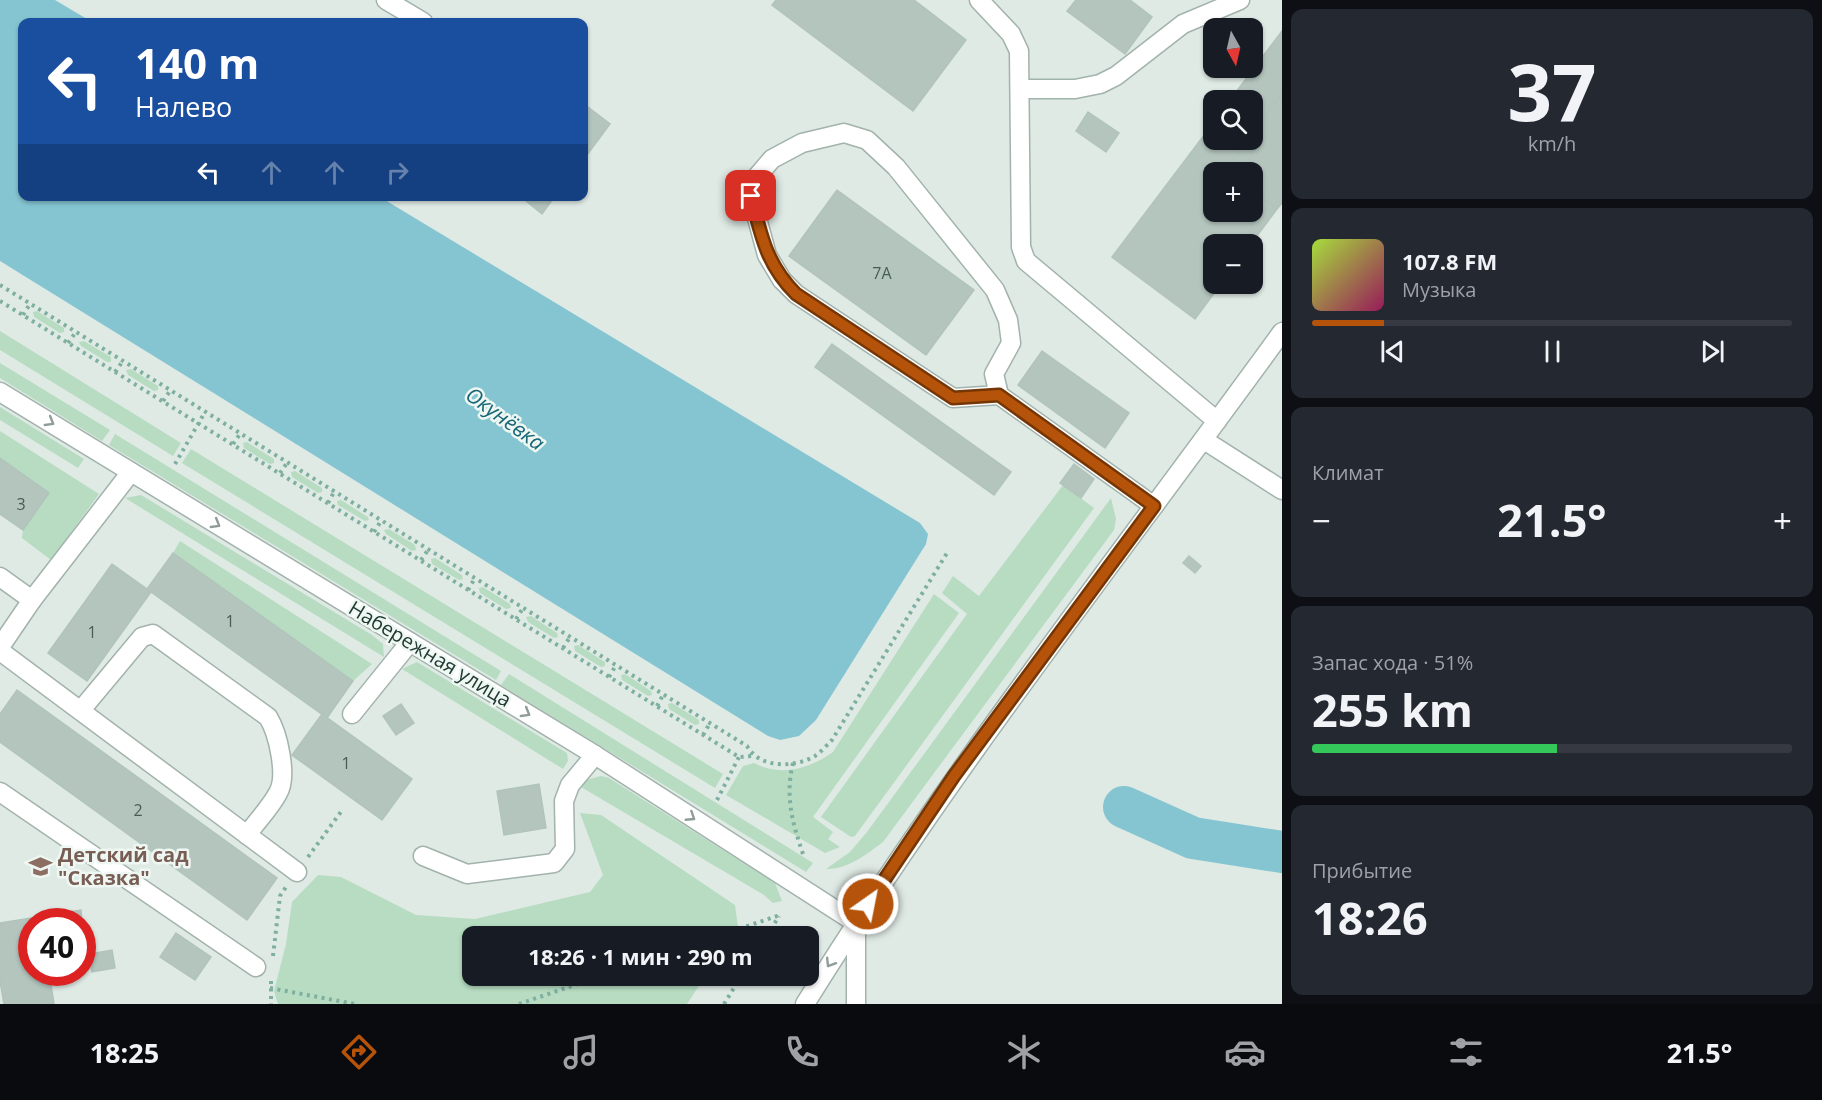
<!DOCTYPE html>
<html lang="ru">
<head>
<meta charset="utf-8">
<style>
  :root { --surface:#171b24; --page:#242831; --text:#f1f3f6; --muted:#9ea1a6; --line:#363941; --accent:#b45309 }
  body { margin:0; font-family:"Open Sans",sans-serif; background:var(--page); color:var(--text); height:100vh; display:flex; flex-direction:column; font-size:22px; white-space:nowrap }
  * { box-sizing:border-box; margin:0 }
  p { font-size:20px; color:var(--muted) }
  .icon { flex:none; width:33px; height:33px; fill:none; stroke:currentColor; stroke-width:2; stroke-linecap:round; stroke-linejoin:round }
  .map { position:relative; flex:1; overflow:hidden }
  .panel { display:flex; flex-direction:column; gap:9px; padding:9px; background:#0d0f14; width:540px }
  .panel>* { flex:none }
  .guide { position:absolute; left:18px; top:18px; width:570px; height:183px; border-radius:12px; box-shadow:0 2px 4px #0004; background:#1a4fa0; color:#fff; overflow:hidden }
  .needle { width:39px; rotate:172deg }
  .tools { position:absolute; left:1203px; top:18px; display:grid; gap:12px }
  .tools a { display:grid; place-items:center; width:60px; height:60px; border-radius:12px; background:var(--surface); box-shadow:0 2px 4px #0004; font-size:30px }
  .speed { position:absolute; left:18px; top:908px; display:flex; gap:12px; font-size:30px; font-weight:700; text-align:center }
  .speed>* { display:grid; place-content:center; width:78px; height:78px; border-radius:50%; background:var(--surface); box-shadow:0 2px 4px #0004; line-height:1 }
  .speed .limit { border:9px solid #d22; background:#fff; color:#111 }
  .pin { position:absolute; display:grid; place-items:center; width:51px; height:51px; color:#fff; margin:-26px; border-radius:12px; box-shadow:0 3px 9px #0006 }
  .me { position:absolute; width:66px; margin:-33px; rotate:33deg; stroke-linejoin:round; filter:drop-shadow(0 0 4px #0008) }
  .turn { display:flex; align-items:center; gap:21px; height:126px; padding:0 18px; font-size:27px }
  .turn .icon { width:78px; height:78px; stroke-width:2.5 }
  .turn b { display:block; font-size:42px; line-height:51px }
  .lanes { display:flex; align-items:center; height:57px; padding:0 18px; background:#0003; justify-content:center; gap:30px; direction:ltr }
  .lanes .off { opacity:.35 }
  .big { font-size:45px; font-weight:700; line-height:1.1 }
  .panel .card { flex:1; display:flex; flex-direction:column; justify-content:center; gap:9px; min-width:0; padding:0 21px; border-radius:12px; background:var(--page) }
  .panel .dial { align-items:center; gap:0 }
  .dial b { font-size:78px; line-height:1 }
  .song { display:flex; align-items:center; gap:18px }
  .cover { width:72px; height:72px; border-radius:9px; background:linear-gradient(135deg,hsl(80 70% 55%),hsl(330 70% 35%)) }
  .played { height:6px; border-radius:3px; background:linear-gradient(90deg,var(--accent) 15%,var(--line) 15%) }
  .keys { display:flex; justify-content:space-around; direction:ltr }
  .heat { display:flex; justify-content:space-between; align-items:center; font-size:33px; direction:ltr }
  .charge { height:9px; border-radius:4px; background:linear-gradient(90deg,#34c759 51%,var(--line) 0) }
  .trip { position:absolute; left:462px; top:926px; width:357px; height:60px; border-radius:12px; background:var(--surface); box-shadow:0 2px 4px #0004; font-weight:700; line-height:60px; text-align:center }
  .tab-bar { display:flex; height:96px; justify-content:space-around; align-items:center; background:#090b0e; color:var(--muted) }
  .tab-bar .icon { width:42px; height:42px }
  .tab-bar .current { color:var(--accent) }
  .tab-bar b { font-size:27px; color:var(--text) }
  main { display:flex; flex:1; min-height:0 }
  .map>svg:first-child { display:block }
</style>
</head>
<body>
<main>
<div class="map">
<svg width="1282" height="1004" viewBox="0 0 1282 1004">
  <rect width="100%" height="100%" fill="#dfeae5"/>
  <!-- green -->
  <g fill="#b7dcc1">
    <path d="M37 311 64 328V332L60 333 34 317 33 312Z"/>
    <path d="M0 331 181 443 173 456 0 350Z"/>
    <path d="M84 341 111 357V362H107L81 346 79 342Z"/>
    <path d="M0 363 110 430 102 441 0 378Z"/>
    <path d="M131 369 158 386V390L154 391 128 375 126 370Z"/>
    <path d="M0 407 84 459 78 468 0 420Z"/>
    <path d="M0 431 99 494 51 560 22 538 23 530 49 493 0 458Z"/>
    <path d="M115 434 501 671 496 680 109 445Z"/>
    <path d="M247 442 274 459V463L270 464 244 448 243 443Z"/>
    <path d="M191 449 723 774 715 788 182 463Z"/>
    <path d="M295 471 322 488V492L318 493 292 477 291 472Z"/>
    <path d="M1063 485 1094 508 855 836 851 837 821 817 967 614 942 593 953 576 979 596Z"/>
    <path d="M141 495 372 635 383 644 384 657 125 498Z"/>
    <path d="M1111 498 1116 519 1114 530 883 842C867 854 847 870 826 869L850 852 867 832Z"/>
    <path d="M341 500 368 517 369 520 365 521 338 505 337 501Z"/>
    <path d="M389 529 415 545 416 550 412 551 386 534 384 530Z"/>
    <path d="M180 541 372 664 353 681 173 553Z"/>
    <path d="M435 558 462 575 463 579 459 580 432 564 431 559Z"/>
    <path d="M483 587 510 604 511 608 506 609 480 593 479 588Z"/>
    <path d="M934 594 959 613 813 817 833 832 828 839 840 847 825 853 726 795 743 766 754 763C781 777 809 769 833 752Z"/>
    <path d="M531 616 557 633 558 637 554 638 528 622 526 617Z"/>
    <path d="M578 645 605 662V666L601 667 575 651 574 646Z"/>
    <path d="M417 662 567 753 568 761 563 769 402 669Z"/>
    <path d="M509 674 813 863 806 872 501 685Z"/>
    <path d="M625 674 651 691 652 695 648 696 622 680 621 675Z"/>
    <path d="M672 703 699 720V724L695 725 669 709 668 704Z"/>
    <path d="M601 776 609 778 775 883 782 901 773 903 764 895 581 787 586 780Z"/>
    <path d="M580 813 601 815 735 905 738 927 732 936H472V975H706L687 1004H278L274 991 286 944 292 902 318 875 341 877 416 915 475 919 590 892 603 875Z"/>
  </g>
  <!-- water -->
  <path fill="#85c5d1" d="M0 0H55L92 22H22V196L380 197 920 523 928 534 926 544 816 720 799 736 780 740 768 736 0 261Z"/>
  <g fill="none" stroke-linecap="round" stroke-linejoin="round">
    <!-- river -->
    <path stroke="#85c5d1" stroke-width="42" d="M1124 807 1193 838 1282 852"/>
  </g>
  <!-- building -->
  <g fill="#b4c5be" stroke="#b1c4bc" stroke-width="1.5">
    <path d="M776 0H914L966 40 913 111 772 5Z"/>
    <path d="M1076 0H1130L1152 17 1125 54 1067 11Z"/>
    <path d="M1282 31V94L1252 133V100H1230Z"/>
    <path d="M1282 94V203L1277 209 1252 191V172H1228L1225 170 1248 140H1252V133Z"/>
    <path d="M584 104 610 124 584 159Z"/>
    <path d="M1088 112 1119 133 1106 152 1076 131Z"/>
    <path d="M1214 122V140H1248L1225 170 1228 172H1214V212H1252V191L1277 209 1251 244H1214V284H1221L1195 319 1112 257Z"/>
    <path d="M837 190 974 290 926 355 789 256Z"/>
    <path d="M520 196H555L542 214Z"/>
    <path d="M832 344 1011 472 994 495 815 367Z"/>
    <path d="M1042 351 1129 413 1105 448 1018 385Z"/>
    <path d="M0 458 49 493 23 530 0 514Z"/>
    <path d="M1074 464 1094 479 1081 498 1060 483Z"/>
    <path d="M173 553 353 681 327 718 147 589Z"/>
    <path d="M1189 556 1201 566 1195 573 1183 563Z"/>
    <path d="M112 564 151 592 87 681 48 653Z"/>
    <path d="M17 690 277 878 247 920 0 742V714Z"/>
    <path d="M401 704 414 723 396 735 383 716Z"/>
    <path d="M322 714 412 779 382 820 292 755Z"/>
    <path d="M539 784 546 828 504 835 497 791Z"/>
    <path d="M81 910 82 921H32V972H49L54 1004H4L0 981V923Z"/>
    <path d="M82 921 88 957 82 958Z"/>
    <path d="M176 933 211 957 195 980 160 957Z"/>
    <path d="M112 950 115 968 92 972 89 954Z"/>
  </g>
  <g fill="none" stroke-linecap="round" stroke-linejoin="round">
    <defs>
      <g id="minor">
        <path d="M386 0 423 22"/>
        <path d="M979 0 1011 34 1019 51 1021 247 1026 261 1217 421"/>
        <path d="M1020 89H1075L1100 84 1116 76 1183 24 1240 0"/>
        <path d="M0 392 595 755 856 923"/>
        <path d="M999 395 953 398 796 294 782 280 767 255 751 196 754 180 772 159 802 143 844 133 867 140 896 167 995 290 1008 320 1011 343 994 374 999 395 1154 506"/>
        <path d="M1204 440 1282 490"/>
        <path d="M0 577 32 600"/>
        <path d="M0 647 32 600 131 472"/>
        <path d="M0 651 297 872"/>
        <path d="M81 710 142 637 153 634 268 717C278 733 288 776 278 793 270 808 257 821 247 835"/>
        <path d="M352 714 410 642"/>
        <path d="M0 792 256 967"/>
        <path d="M423 856 467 874 554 863 565 849 564 801 570 785 595 755"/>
        <path d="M856 923V1004"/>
        <path d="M805 1004C950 770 1121 554 1282 332"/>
      </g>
    </defs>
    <!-- minor casing -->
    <use href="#minor" stroke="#a2b2ac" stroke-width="21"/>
    <!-- path -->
    <g stroke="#7eafa0" stroke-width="4" stroke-dasharray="3 4.5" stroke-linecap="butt">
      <path d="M0 285 747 746C760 769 794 768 815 756 821 752 827 745 832 740L947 553"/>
      <path d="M0 301 739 757 752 756"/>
      <path d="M23 315 30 304"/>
      <path d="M68 343 76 332"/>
      <path d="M115 372 123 361"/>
      <path d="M163 401 170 391"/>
      <path d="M233 444 240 434"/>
      <path d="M175 464 205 412"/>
      <path d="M280 473 287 463"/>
      <path d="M328 503 334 492"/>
      <path d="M374 532 381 521"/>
      <path d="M421 560 428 550"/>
      <path d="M468 590 475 578"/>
      <path d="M516 619 523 608"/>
      <path d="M563 648 570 637"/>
      <path d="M609 677 616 665"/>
      <path d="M657 706 663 695"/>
      <path d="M703 735 710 723"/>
      <path d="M793 763C785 796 792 822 803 854"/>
      <path d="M717 800 739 757"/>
      <path d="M308 857 343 809"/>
      <path d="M718 936 780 915"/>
      <path d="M767 936 779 916"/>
      <path d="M273 956 280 896 286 887"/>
      <path d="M271 981V1004"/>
      <path d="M270 988 355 1004"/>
      <path d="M519 1004 604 975"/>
      <path d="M724 1004 742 975"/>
    </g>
    <!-- minor -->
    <use href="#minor" stroke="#fff" stroke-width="18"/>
  </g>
  <!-- one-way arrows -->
  <defs><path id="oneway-chevron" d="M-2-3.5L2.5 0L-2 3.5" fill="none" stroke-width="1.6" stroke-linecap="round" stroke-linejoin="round" transform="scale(1.5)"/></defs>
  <g stroke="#909c99">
    <use href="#oneway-chevron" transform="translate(50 422) rotate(31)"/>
    <use href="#oneway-chevron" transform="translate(216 524) rotate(31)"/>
    <use href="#oneway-chevron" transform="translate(526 713) rotate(31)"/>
    <use href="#oneway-chevron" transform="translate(691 817) rotate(33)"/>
    <use href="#oneway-chevron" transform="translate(830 963) rotate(122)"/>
  </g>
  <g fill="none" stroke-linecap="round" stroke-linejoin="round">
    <defs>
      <path id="route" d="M751 196C761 235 766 264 796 294L953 398 999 395 1154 506 954 776 868 904"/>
    </defs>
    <!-- route casing -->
    <use href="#route" stroke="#753606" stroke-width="15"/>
    <!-- route -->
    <use href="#route" stroke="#b45309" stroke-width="10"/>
  </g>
  <!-- icons -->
  <defs>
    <symbol id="school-bare" viewBox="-9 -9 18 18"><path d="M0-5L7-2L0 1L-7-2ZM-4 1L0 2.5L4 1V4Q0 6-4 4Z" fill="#8d6e63" stroke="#eff7f3" stroke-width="2.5" paint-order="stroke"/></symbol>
  </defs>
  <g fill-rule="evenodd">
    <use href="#school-bare" x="24" y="850" width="33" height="33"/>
  </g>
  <g text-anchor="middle" stroke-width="5" stroke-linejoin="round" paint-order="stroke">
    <!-- number labels -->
    <g font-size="16" fill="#455d56">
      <text x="882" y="279">7А</text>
      <text x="21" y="510">3</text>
      <text x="230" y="627">1</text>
      <text x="92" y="638">1</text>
      <text x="346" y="769">1</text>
      <text x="138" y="816">2</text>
    </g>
    <!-- street labels -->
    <g font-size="20" fill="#203a33" stroke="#eff7f3">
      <text transform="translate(430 654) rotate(31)" y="7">Набережная улица</text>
    </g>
    <!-- education labels -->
    <g font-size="20" font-weight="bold" fill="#785e54" stroke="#eff7f3" text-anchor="start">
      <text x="58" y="862">Детский сад<tspan x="58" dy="23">"Сказка"</tspan></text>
    </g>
    <!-- water labels -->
    <g font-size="21" font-style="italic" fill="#196777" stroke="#eff7f3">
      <text transform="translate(505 419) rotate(36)" y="7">Окунёвка</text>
    </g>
  </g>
</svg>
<div class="tools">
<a><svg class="needle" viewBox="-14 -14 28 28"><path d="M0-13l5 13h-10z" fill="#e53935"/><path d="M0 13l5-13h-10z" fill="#9ea1a6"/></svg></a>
<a><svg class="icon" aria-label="search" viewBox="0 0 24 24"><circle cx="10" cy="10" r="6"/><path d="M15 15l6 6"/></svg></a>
<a>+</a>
<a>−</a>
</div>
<div class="speed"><div class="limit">40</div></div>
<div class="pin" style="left:751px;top:196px;background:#d93025"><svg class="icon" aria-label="arrive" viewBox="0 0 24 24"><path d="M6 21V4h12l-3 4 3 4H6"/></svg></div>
<svg class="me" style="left:868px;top:904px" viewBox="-20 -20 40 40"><circle r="17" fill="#b45309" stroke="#fff" stroke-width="3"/><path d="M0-11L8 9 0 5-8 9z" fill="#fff"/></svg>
<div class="trip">18:26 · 1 мин · 290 m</div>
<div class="guide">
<div class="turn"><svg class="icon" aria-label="left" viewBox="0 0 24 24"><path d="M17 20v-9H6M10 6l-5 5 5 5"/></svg><div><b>140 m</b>Налево</div></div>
<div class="lanes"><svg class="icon" aria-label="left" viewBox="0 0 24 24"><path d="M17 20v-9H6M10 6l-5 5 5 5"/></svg><svg class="icon off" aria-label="ahead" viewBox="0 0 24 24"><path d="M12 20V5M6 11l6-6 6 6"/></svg><svg class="icon off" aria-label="ahead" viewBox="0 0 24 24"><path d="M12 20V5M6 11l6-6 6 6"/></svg><svg class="icon off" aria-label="right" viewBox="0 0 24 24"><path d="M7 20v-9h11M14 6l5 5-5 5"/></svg></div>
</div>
</div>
<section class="panel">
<div class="card dial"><b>37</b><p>km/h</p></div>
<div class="card">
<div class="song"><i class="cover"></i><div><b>107.8 FM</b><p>Музыка</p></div></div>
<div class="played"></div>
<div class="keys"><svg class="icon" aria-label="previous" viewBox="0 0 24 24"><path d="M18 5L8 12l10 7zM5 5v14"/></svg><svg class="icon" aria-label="pause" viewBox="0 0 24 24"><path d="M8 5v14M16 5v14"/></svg><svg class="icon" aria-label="next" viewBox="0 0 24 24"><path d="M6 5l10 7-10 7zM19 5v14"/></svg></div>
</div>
<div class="card"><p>Климат</p>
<div class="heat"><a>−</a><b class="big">21.5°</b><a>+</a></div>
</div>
<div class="card"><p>Запас хода · 51%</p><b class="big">255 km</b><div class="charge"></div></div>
<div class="card"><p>Прибытие</p><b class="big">18:26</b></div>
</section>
</main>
<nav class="tab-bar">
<b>18:25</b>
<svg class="icon current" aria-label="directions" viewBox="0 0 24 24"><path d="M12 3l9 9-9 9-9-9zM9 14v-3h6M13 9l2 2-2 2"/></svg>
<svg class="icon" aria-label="music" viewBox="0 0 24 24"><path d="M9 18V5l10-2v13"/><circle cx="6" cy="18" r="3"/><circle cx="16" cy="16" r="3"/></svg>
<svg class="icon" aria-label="phone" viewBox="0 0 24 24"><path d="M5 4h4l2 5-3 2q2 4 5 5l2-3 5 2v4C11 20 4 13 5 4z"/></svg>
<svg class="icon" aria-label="climate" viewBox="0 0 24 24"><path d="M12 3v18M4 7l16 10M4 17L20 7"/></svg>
<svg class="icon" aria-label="car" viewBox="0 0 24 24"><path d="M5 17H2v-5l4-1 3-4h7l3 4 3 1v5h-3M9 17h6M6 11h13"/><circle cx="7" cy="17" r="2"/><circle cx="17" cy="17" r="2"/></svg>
<svg class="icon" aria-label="filters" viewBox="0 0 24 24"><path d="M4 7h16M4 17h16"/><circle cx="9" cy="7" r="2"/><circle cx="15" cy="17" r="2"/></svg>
<b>21.5°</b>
</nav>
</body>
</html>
